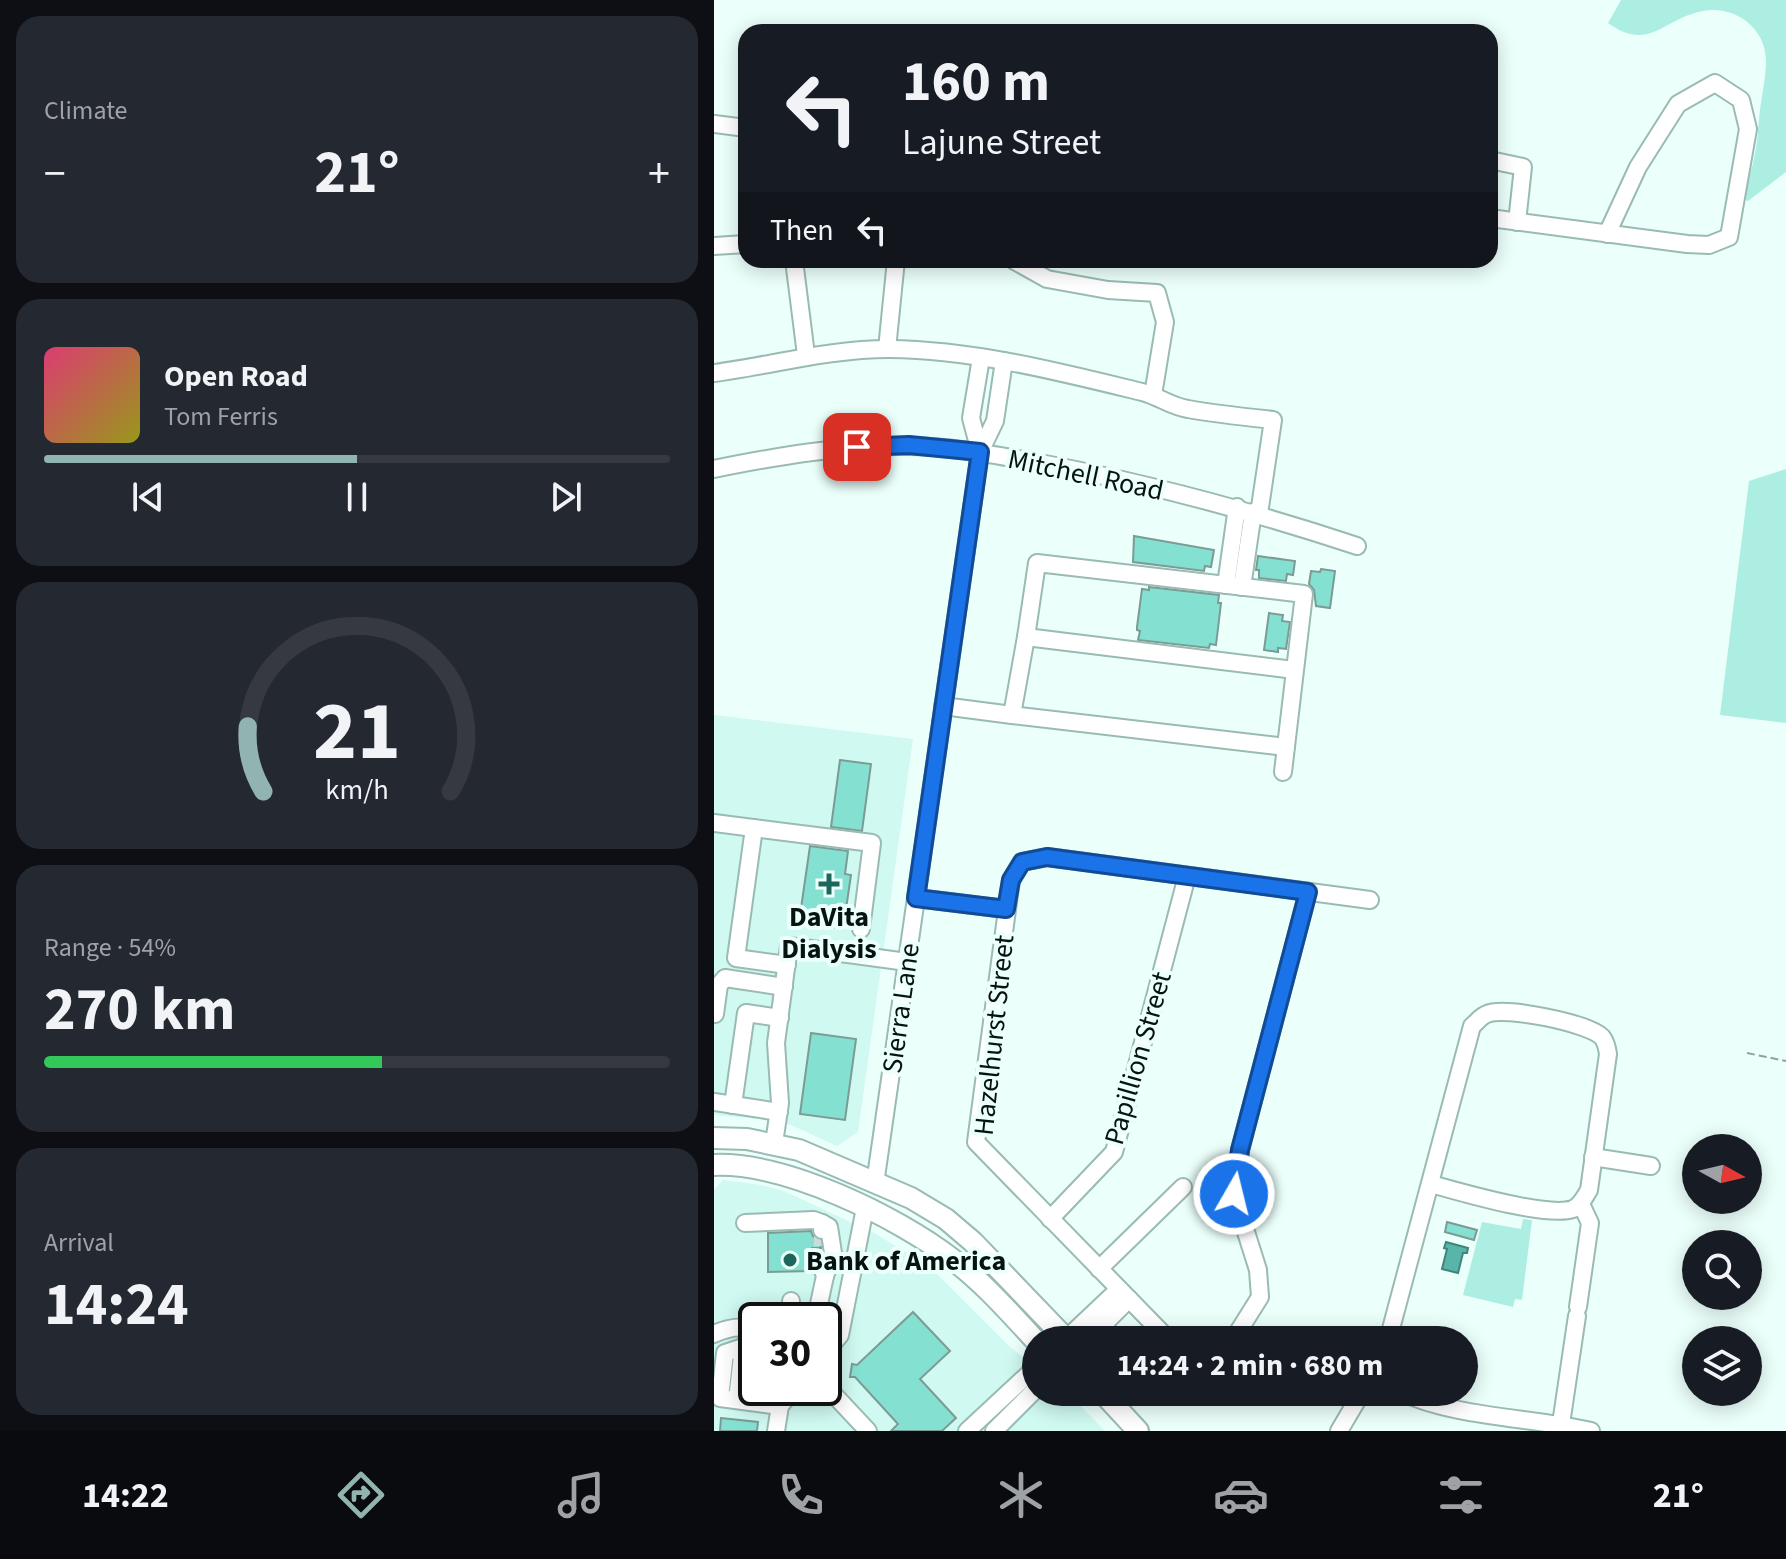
<!DOCTYPE html>
<html lang="en">
<head>
<meta charset="utf-8">
<style>
  :root { --surface:#171b24; --page:#242831; --text:#f1f3f6; --muted:#9ea1a6; --line:#363941; --accent:#92b4b1 }
  body { margin:0; font-family:"Source Sans 3",sans-serif; background:var(--page); color:var(--text); height:100vh; display:flex; flex-direction:column; font-size:30px; white-space:nowrap }
  * { box-sizing:border-box; margin:0 }
  p { font-size:26px; color:var(--muted) }
  .icon { flex:none; width:44px; height:44px; fill:none; stroke:currentColor; stroke-width:2; stroke-linecap:round; stroke-linejoin:round }
  .map { position:relative; flex:1; overflow:hidden }
  .drawer { display:flex; flex-direction:column; gap:16px; padding:16px; background:#0d0f14; width:714px }
  .drawer>* { flex:none }
  .banner { position:absolute; left:24px; top:24px; width:760px; height:244px; border-radius:24px; box-shadow:0 4px 20px #0003; background:#171b24; color:var(--text); overflow:hidden }
  .needle { width:52px; rotate:98deg }
  .controls { position:absolute; left:968px; top:1134px; display:grid; gap:16px }
  .controls a { display:grid; place-items:center; width:80px; height:80px; border-radius:50%; background:var(--surface); box-shadow:0 4px 20px #0003; font-size:40px }
  .speed { position:absolute; left:24px; top:1302px; display:flex; gap:16px; font-size:40px; font-weight:700; text-align:center }
  .speed>* { display:grid; place-content:center; width:104px; height:104px; border-radius:50%; background:var(--surface); box-shadow:0 4px 20px #0003; line-height:1 }
  .speed .limit { border:4px solid #111; border-radius:12px; background:#fff; color:#111 }
  .pin { position:absolute; display:grid; place-items:center; width:68px; height:68px; color:#fff; margin:-34px; border-radius:16px; box-shadow:0 4px 12px #0006 }
  .me { position:absolute; width:88px; margin:-44px; rotate:8deg; stroke-linejoin:round; filter:drop-shadow(0 0 6px #0008) }
  .turn { display:flex; align-items:center; gap:28px; height:168px; padding:0 32px; font-size:36px }
  .turn .icon { width:104px; height:104px; stroke-width:2.5 }
  .turn b { display:block; font-size:56px; line-height:68px }
  .then { display:flex; align-items:center; height:76px; padding:0 32px; background:#0003; gap:16px; font-size:30px }
  .big { font-size:60px; font-weight:700; line-height:1.1 }
  .drawer .card { flex:1; display:flex; flex-direction:column; justify-content:center; gap:12px; min-width:0; padding:0 28px; border-radius:24px; background:var(--page) }
  .drawer .dial { align-items:center; gap:0 }
  .dial svg { height:208px; overflow:visible; fill:none; stroke:var(--line); stroke-width:7; stroke-linecap:round; text-anchor:middle }
  .dial text { fill:var(--text); stroke:none }
  .song { display:flex; align-items:center; gap:24px }
  .cover { width:96px; height:96px; border-radius:12px; background:linear-gradient(135deg,hsl(340 70% 55%),hsl(60 70% 35%)) }
  .played { height:8px; border-radius:4px; background:linear-gradient(90deg,var(--accent) 50%,var(--line) 50%) }
  .keys { display:flex; justify-content:space-around; direction:ltr }
  .heat { display:flex; justify-content:space-between; align-items:center; font-size:44px; direction:ltr }
  .charge { height:12px; border-radius:6px; background:linear-gradient(90deg,#34c759 54%,var(--line) 0) }
  .trip { position:absolute; left:308px; top:1326px; width:456px; height:80px; border-radius:40px; background:var(--surface); box-shadow:0 4px 20px #0003; font-weight:700; line-height:80px; text-align:center }
  .menu { display:flex; height:128px; justify-content:space-around; align-items:center; background:#090b0e; color:var(--muted) }
  .menu .icon { width:56px; height:56px }
  .menu .active { color:var(--accent) }
  .menu b { font-size:36px; color:var(--text) }
  main { display:flex; flex:1; min-height:0 }
  .map>svg:first-child { display:block }
</style>
</head>
<body>
<main>
<section class="drawer">
<div class="card"><p>Climate</p>
<div class="heat"><a>−</a><b class="big">21°</b><a>+</a></div>
</div>
<div class="card">
<div class="song"><i class="cover"></i><div><b>Open Road</b><p>Tom Ferris</p></div></div>
<div class="played"></div>
<div class="keys"><svg class="icon" aria-label="previous" viewBox="0 0 24 24"><path d="M18 5L8 12l10 7zM5 5v14"/></svg><svg class="icon" aria-label="pause" viewBox="0 0 24 24"><path d="M8 5v14M16 5v14"/></svg><svg class="icon" aria-label="next" viewBox="0 0 24 24"><path d="M6 5l10 7-10 7zM19 5v14"/></svg></div>
</div>
<div class="card dial"><svg viewBox="0 0 100 80">
<path d="M14 69A42 42 0 1 1 86 69"/>
<path d="M14 69A42 42 0 0 1 8 44" stroke="#92b4b1"/>
<text x="50" y="56" font-size="32" font-weight="700">21</text>
<text x="50" y="72" font-size="11">km/h</text>
</svg></div>
<div class="card"><p>Range · 54%</p><b class="big">270 km</b><div class="charge"></div></div>
<div class="card"><p>Arrival</p><b class="big">14:24</b></div>
</section>
<div class="map">
<svg width="1072" height="1431" viewBox="0 0 1072 1431">
  <rect width="100%" height="100%" fill="#ebfffb"/>
  <!-- built -->
  <g fill="#cff9f1" fill-rule="evenodd">
    <path d="M0 715 199 739 144 1132 123 1146 77 1125 46 1119 0 1115Z"/>
    <path d="M9 1180 47 1185 70 1191 162 1234 216 1267 296 1347 322 1367V1392H353L391 1431H0V1190ZM42 1320H110V1388H42Z"/>
  </g>
  <!-- green -->
  <g fill="#adeee2">
    <path d="M907 0H1072V172L1034 201 1026 198C1031 185 1038 172 1040 158 1044 142 1044 126 1046 110 1048 94 1052 77 1052 61 1052 28 1021 5 989 11 950 18 935 53 894 23Z"/>
    <path d="M1072 469V723L1006 715 1035 481Z"/>
    <path d="M809 1219 818 1220 808 1300 801 1299 799 1307 749 1295 768 1222 807 1229Z"/>
  </g>
  <!-- water -->
  <path fill="#58b5a7" stroke="#40847a" stroke-width="2" d="M732 1242 754 1248 753 1253H749L744 1273 728 1269 733 1249 730 1248Z"/>
  <!-- building -->
  <g fill="#84e1d1" stroke="#7c9b95" stroke-width="2">
    <path d="M420 536 500 550 497 567 491 566 490 571 419 562Z"/>
    <path d="M544 556 581 561 579 575 573 574 572 581 545 578V570H542Z"/>
    <path d="M607 569 621 571 616 608 602 606 600 590 595 584 597 571 606 572Z"/>
    <path d="M435 587 505 595 504 603H507L502 645 496 644 495 648 424 640 426 631 423 630V627L428 589 435 590Z"/>
    <path d="M555 613 569 615 568 621 576 622 572 649 564 648V652L550 650Z"/>
    <path d="M126 760 157 764 148 831 117 827Z"/>
    <path d="M96 846 134 851 131 874 137 875 129 929 85 922Z"/>
    <path d="M97 1033 142 1039 131 1120 86 1114Z"/>
    <path d="M733 1222 763 1230 760 1240 731 1232Z"/>
    <path d="M97 1231 99 1236 106 1241 107 1248H98V1271L54 1272V1233Z"/>
    <path d="M199 1312 236 1351 206 1379 242 1418 228 1431H177L184 1424 141 1377H136L138 1364 143 1365Z"/>
    <path d="M38 1362 42 1363V1389L35 1388Z"/>
    <path d="M7 1418 44 1422 43 1431H6Z"/>
  </g>
  <g fill="none" stroke-linecap="round" stroke-linejoin="round">
    <!-- minor-tunnel -->
    <path stroke="#c9dcd8" stroke-width="16" stroke-dasharray="16 8" stroke-linecap="butt" d="M108 1230V1248"/>
    <defs>
      <g id="minor">
        <path d="M0 124 32 128"/>
        <path d="M776 160 809 167 803 222"/>
        <path d="M776 218 973 244 995 245 1015 237 1034 129 1027 100 1001 83 964 104 924 167 893 234"/>
        <path d="M0 246 32 244"/>
        <path d="M80 260 92 355"/>
        <path d="M299 260 333 279 394 290 443 293 451 322 439 395"/>
        <path d="M173 349 182 260"/>
        <path d="M0 373C59 365 116 349 175 349 261 350 346 372 428 392 444 396 458 407 474 409 502 414 531 417 559 420L545 514"/>
        <path d="M266 452 257 418 267 358"/>
        <path d="M0 469C64 456 128 445 193 446 239 446 286 456 331 464 438 484 540 512 643 546"/>
        <path d="M512 585 523 507"/>
        <path d="M528 587 539 512"/>
        <path d="M312 637 323 563 590 594 569 772"/>
        <path d="M229 706 298 715"/>
        <path d="M572 747 298 715 312 637 580 670"/>
        <path d="M0 823 158 843 147 929"/>
        <path d="M40 828 22 958 73 965"/>
        <path d="M202 898 292 909"/>
        <path d="M1 1014 5 985 11 978 70 987"/>
        <path d="M0 1102 65 1112"/>
        <path d="M19 1105 32 1013 66 1018"/>
        <path d="M60 1143 66 1103 62 1043 75 946 193 962"/>
        <path d="M879 1157 937 1166"/>
        <path d="M161 1184 266 452 281 421 290 361"/>
        <path d="M336 1219 400 1152 473 876"/>
        <path d="M31 1223 100 1220 108 1223V1230"/>
        <path d="M108 1223 115 1227 119 1253 111 1276"/>
        <path d="M385 1269 469 1187"/>
        <path d="M77 1301V1320"/>
        <path d="M105 1304 111 1276 108 1267"/>
        <path d="M864 1307 876 1223 867 1204"/>
        <path d="M0 1334C13 1328 29 1325 42 1331"/>
        <path d="M351 1340 405 1289"/>
        <path d="M374 1340 415 1299"/>
        <path d="M455 1340 262 1142 297 880 308 862 333 857 656 900"/>
        <path d="M519 1340 546 1297 544 1270 520 1194 526 1150 594 892"/>
        <path d="M674 1340 758 1026C763 1022 767 1016 773 1014 790 1006 874 1023 888 1037 892 1042 893 1047 894 1054L875 1190C870 1198 867 1205 859 1209 833 1218 746 1192 717 1184"/>
        <path d="M42 1347H29L11 1353 6 1398 66 1406"/>
        <path d="M110 1354 126 1335 151 1208"/>
        <path d="M110 1384 154 1431"/>
        <path d="M687 1392C742 1418 817 1417 877 1431"/>
        <path d="M23 1400 29 1347"/>
        <path d="M847 1424 863 1316"/>
        <path d="M62 1431 66 1406 80 1388"/>
        <path d="M253 1431 322 1367"/>
        <path d="M280 1431 322 1389"/>
        <path d="M625 1431 648 1392"/>
      </g>
      <g id="major">
        <path d="M0 1138 33 1139 85 1150 197 1198 232 1219 259 1242 353 1340"/>
        <path d="M0 1165C71 1162 182 1216 238 1259 270 1283 295 1312 322 1341"/>
        <path d="M388 1392 424 1431"/>
      </g>
    </defs>
    <!-- minor casing -->
    <use href="#minor" stroke="#9abab4" stroke-width="20"/>
    <!-- major casing -->
    <use href="#major" stroke="#9abab4" stroke-width="24"/>
    <!-- path -->
    <path stroke="#91a29e" stroke-width="2" stroke-dasharray="8 4" stroke-linecap="butt" d="M1033 1053 1072 1061"/>
    <!-- minor -->
    <use href="#minor" stroke="#fff" stroke-width="16"/>
    <!-- major -->
    <use href="#major" stroke="#fff" stroke-width="20"/>
  </g>
  <g fill="none" stroke-linecap="round" stroke-linejoin="round">
    <defs>
      <path id="route" d="M143 447 195 445 266 452 202 898 292 909 297 880 308 862 333 857 594 892 526 1150 520 1194"/>
    </defs>
    <!-- route casing -->
    <use href="#route" stroke="#114b97" stroke-width="20"/>
    <!-- route -->
    <use href="#route" stroke="#1a73e8" stroke-width="14"/>
  </g>
  <!-- markers -->
  <g fill="#1d665c" stroke="#ebfffb" stroke-width="3">
    <path d="M111 872h8v8h8v8h-8v8h-8v-8h-8v-8h8z"/>
    <circle cx="76" cy="1260" r="8"/>
  </g>
  <g text-anchor="middle" stroke-width="8" stroke-linejoin="round" paint-order="stroke">
    <!-- street labels -->
    <g font-size="28" fill="#071311" stroke="#ebfffb">
      <text transform="translate(372 474) rotate(12)" y="10">Mitchell Road</text>
      <text transform="translate(186 1008) rotate(-82)" y="10">Sierra Lane</text>
      <text transform="translate(279 1035) rotate(-84)" y="10">Hazelhurst Street</text>
      <text transform="translate(423 1058) rotate(-74)" y="10">Papillion Street</text>
    </g>
    <!-- poi labels -->
    <g font-size="28" font-weight="bold" fill="#071311" stroke="#ebfffb">
      <text x="115" y="926">DaVita<tspan x="115" dy="32">Dialysis</tspan></text>
      <text x="92" y="1270" text-anchor="start">Bank of America</text>
    </g>
  </g>
</svg>
<div class="controls">
<a><svg class="needle" viewBox="-14 -14 28 28"><path d="M0-13l5 13h-10z" fill="#e53935"/><path d="M0 13l5-13h-10z" fill="#9ea1a6"/></svg></a>
<a><svg class="icon" aria-label="search" viewBox="0 0 24 24"><circle cx="10" cy="10" r="6"/><path d="M15 15l6 6"/></svg></a>
<a><svg class="icon" aria-label="layers" viewBox="0 0 24 24"><path d="M12 4l9 5-9 5-9-5zM3 14l9 5 9-5"/></svg></a>
</div>
<div class="speed"><div class="limit">30</div></div>
<div class="pin" style="left:143px;top:447px;background:#d93025"><svg class="icon" aria-label="arrive" viewBox="0 0 24 24"><path d="M6 21V4h12l-3 4 3 4H6"/></svg></div>
<svg class="me" style="left:520px;top:1194px" viewBox="-20 -20 40 40"><circle r="17" fill="#1a73e8" stroke="#fff" stroke-width="3"/><path d="M0-11L8 9 0 5-8 9z" fill="#fff"/></svg>
<div class="trip">14:24 · 2 min · 680 m</div>
<div class="banner">
<div class="turn"><svg class="icon" aria-label="left" viewBox="0 0 24 24"><path d="M17 20v-9H6M10 6l-5 5 5 5"/></svg><div><b>160 m</b>Lajune Street</div></div>
<div class="then">Then<svg class="icon" aria-label="left" viewBox="0 0 24 24"><path d="M17 20v-9H6M10 6l-5 5 5 5"/></svg></div>
</div>
</div>
</main>
<nav class="menu">
<b>14:22</b>
<svg class="icon active" aria-label="directions" viewBox="0 0 24 24"><path d="M12 3l9 9-9 9-9-9zM9 14v-3h6M13 9l2 2-2 2"/></svg>
<svg class="icon" aria-label="music" viewBox="0 0 24 24"><path d="M9 18V5l10-2v13"/><circle cx="6" cy="18" r="3"/><circle cx="16" cy="16" r="3"/></svg>
<svg class="icon" aria-label="phone" viewBox="0 0 24 24"><path d="M5 4h4l2 5-3 2q2 4 5 5l2-3 5 2v4C11 20 4 13 5 4z"/></svg>
<svg class="icon" aria-label="climate" viewBox="0 0 24 24"><path d="M12 3v18M4 7l16 10M4 17L20 7"/></svg>
<svg class="icon" aria-label="car" viewBox="0 0 24 24"><path d="M5 17H2v-5l4-1 3-4h7l3 4 3 1v5h-3M9 17h6M6 11h13"/><circle cx="7" cy="17" r="2"/><circle cx="17" cy="17" r="2"/></svg>
<svg class="icon" aria-label="filters" viewBox="0 0 24 24"><path d="M4 7h16M4 17h16"/><circle cx="9" cy="7" r="2"/><circle cx="15" cy="17" r="2"/></svg>
<b>21°</b>
</nav>
</body>
</html>
